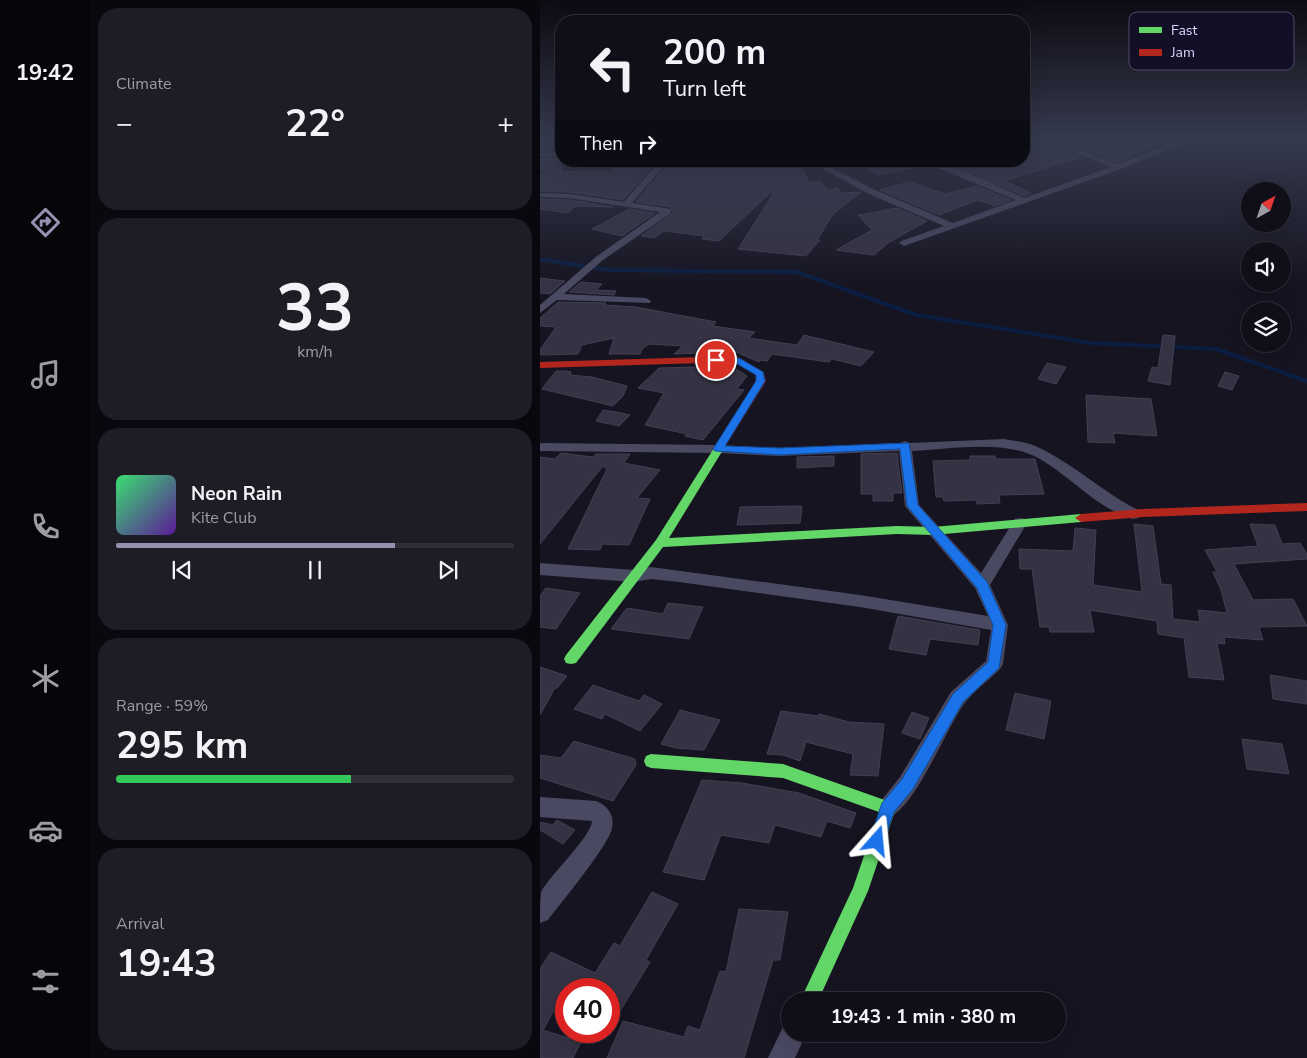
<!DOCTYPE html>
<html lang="en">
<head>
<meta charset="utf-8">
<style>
  :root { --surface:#100f19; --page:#1e1d26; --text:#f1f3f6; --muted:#9c9ca2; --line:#302f38; --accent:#9591b1 }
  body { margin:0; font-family:"Nunito Sans",sans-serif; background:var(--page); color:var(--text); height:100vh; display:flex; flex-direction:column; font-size:19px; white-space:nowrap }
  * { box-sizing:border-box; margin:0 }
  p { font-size:16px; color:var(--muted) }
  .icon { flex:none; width:28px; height:28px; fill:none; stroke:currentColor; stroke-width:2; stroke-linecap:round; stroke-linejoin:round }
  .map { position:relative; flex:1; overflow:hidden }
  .drawer { display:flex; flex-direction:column; gap:8px; padding:8px; background:#09080e; width:450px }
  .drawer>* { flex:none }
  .hud { position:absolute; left:15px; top:15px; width:475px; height:152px; border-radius:20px; box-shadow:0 5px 20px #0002,0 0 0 1px var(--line); background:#100f19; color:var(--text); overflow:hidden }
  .needle { width:32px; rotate:40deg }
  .tools { position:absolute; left:701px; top:182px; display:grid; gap:10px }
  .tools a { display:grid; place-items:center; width:50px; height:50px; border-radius:50%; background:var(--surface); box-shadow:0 5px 20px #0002,0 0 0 1px var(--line); font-size:25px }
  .speed { position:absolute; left:15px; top:978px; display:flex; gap:10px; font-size:25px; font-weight:700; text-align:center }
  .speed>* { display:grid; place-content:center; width:65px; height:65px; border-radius:50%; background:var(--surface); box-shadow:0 5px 20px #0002,0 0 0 1px var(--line); line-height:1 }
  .speed .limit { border:8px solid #d22; background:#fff; color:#111 }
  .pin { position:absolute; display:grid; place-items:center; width:42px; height:42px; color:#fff; margin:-21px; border:2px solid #fff; border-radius:50%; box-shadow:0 1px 5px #0007 }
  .me { position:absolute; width:55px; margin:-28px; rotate:18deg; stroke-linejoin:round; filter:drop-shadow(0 0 4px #0008) }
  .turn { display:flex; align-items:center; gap:18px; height:105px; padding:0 25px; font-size:22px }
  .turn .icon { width:65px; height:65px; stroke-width:2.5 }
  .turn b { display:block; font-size:35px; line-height:42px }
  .then { display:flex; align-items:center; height:48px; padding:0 25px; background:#0003; gap:10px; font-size:19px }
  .big { font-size:38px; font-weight:700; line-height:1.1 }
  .drawer .card { flex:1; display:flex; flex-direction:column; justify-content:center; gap:8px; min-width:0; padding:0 18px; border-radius:20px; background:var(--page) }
  .drawer .dial { align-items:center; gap:0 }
  .dial b { font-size:65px; line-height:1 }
  .song { display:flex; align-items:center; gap:15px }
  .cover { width:60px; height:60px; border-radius:8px; background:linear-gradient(135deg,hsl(140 70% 55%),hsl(270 70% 35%)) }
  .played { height:5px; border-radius:2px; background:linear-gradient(90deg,var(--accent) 70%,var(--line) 70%) }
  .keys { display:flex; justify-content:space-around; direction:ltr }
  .heat { display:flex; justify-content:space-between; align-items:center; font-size:28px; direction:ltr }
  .charge { height:8px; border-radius:4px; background:linear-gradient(90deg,#34c759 59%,var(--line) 0) }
  .trip { position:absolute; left:241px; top:992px; width:285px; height:50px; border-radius:25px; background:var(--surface); box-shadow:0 5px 20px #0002,0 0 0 1px var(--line); font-weight:700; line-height:50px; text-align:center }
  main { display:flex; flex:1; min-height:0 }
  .tab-bar { display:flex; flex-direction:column; width:90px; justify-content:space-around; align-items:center; background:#06060a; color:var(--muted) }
  .tab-bar .icon { width:35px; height:35px }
  .tab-bar .current { color:var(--accent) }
  .tab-bar b { font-size:22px; color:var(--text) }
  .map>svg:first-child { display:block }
</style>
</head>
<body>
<main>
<nav class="tab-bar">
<b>19:42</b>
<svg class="icon current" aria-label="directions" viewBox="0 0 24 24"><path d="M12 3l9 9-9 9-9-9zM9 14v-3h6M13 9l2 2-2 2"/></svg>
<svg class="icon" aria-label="music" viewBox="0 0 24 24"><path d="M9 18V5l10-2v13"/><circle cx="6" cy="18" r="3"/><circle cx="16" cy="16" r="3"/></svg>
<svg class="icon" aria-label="phone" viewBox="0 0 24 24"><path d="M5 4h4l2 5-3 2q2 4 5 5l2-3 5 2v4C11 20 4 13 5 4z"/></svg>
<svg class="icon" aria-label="climate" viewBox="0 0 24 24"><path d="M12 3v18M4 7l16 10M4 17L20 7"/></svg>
<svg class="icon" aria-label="car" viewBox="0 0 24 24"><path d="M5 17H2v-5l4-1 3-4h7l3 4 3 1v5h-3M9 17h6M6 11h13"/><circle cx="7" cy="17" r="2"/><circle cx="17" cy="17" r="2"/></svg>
<svg class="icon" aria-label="filters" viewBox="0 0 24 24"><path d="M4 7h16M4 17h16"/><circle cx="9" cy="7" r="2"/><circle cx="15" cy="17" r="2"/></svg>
</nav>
<section class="drawer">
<div class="card"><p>Climate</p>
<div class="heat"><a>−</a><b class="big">22°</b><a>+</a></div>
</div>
<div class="card dial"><b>33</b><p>km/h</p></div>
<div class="card">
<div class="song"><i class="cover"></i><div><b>Neon Rain</b><p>Kite Club</p></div></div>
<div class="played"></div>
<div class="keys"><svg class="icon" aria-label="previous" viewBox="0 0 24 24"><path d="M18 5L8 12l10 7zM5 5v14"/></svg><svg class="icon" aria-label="pause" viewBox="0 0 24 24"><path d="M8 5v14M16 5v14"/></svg><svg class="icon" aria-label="next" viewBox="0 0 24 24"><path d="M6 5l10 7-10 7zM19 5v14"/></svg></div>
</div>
<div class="card"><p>Range · 59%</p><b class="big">295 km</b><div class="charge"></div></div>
<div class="card"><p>Arrival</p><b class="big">19:43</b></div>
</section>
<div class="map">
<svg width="767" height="1058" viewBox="0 0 767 1058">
  <rect width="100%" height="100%" fill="#161421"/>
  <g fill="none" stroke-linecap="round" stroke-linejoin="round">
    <!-- stream-far1 -->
    <g stroke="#0b1e41" stroke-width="4">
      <path d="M0 259 43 266"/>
      <path d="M55 268 69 270 257 272 376 315 551 343 676 349 753 376"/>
    </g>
    <!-- stream -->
    <path stroke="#0b1e41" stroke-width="4.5" d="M749 375 767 381"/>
  </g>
  <!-- building -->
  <g fill="#343243" stroke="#433f54">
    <path d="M21 139V150L0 151V141Z"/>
    <path d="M484 139H498L499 141 541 157 464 181 491 193 484 196 433 173 397 161H484Z"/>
    <path d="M513 139H625L578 162Z"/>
    <path d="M21 158V171L0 170V159Z"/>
    <path d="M99 161H114L113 166 83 200 30 192 0 191V176L4 172 72 171 75 167 99 166Z"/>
    <path d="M196 161H227L226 165 260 163 269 183 280 181 288 190 297 188 301 193 321 192 293 214 277 240H280L266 256 198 249 233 194 231 192 179 241 162 239 164 236 124 231 114 238 101 236 133 213 131 207 96 202 125 167H135L137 164 163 163 161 169 194 168Z"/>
    <path d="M314 161H371L372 168 337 175Z"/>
    <path d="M369 182 406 194 436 186 471 200 455 206 438 200 399 215 340 190Z"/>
    <path d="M0 199 30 200 73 207 38 206 34 207 28 213 0 209Z"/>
    <path d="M357 208 387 221 348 243 334 255 296 250 332 230 318 215Z"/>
    <path d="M89 209 115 213 82 236 52 229Z"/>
    <path d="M0 278 25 281 10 294 0 293Z"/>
    <path d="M41 282 62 284 56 290 76 291 74 295 29 292Z"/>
    <path d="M18 302 66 303 64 305 96 307 176 322 173 326 215 332 209 338 257 345 264 335 334 352 321 366 292 359 289 362 232 354 227 361 220 360 219 362 196 352 134 354 143 346 109 344 102 349 100 354H69L74 338 42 345 38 354 0 355V350L16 327 0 326V318Z"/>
    <path d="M623 335 635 336 630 385 608 381 612 367 618 368Z"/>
    <path d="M507 363 526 367 516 384 498 379Z"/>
    <path d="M191 366 207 376 197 389 204 390 163 440 145 436 147 434 105 425 124 393 98 388 119 368Z"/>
    <path d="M16 371H27L31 372 30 375 52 377 87 386 83 396 73 406 2 389Z"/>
    <path d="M685 372 699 376 692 390 678 386Z"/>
    <path d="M546 395 611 399 617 436 573 433 575 443 548 442Z"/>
    <path d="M63 410 76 412 90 415 79 426 56 421Z"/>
    <path d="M21 453 53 457 56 454H90L84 463 120 470 97 498 110 499 89 545 62 544 60 550 28 549 67 469 63 466 0 544V457L15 459Z"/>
    <path d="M357 453 362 493H353V501H333V494H321V454Z"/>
    <path d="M294 456V466L257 468V457Z"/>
    <path d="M430 456H455L456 459H495L504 494 459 495 460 503 437 504V500L404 501 403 497H396L393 461 430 460Z"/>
    <path d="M260 506 262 507 260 523 197 525 200 507Z"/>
    <path d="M594 524 613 526 621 584 631 585 633 619 660 622 658 610 687 613 681 590 673 572H677L665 550 718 546 710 524 735 525 742 544 760 543 767 554V559L694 564 713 600 753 599 767 626 719 627 723 640 684 637 685 644 677 643 684 680 649 677 644 638 618 634 617 621 550 610 554 632H510L509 627H500L492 569H480L479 549 533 551 535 528 556 530 553 585 602 592Z"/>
    <path d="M6 588 40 593 16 629 0 627V596Z"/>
    <path d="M128 603 163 607 149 639 71 629 87 608 123 614Z"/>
    <path d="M358 616 440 630 438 645 390 639 386 655 349 649Z"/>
    <path d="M0 667 27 676 17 688H15L0 715Z"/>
    <path d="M730 675 767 681V704L733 699Z"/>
    <path d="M53 685 99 701 104 695 122 704 100 731 65 714 62 719 34 709Z"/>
    <path d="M475 693 511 701 504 739 466 730Z"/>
    <path d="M140 710 180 720 164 750 136 748 121 744Z"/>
    <path d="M241 711 278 716 279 714 309 722 344 724 338 776 310 775 313 754 266 742 260 761 243 755 227 754Z"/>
    <path d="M372 712 389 718 380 739 362 733Z"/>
    <path d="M702 739 742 744 749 774 707 769Z"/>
    <path d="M34 741 95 759 96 765 73 801 0 778V755L21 758Z"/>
    <path d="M162 780 202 783 259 793 316 813 310 828 287 821 281 837 235 825 229 843 181 835 164 880 123 872Z"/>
    <path d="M17 820 35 830 23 844 0 830V822L13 825Z"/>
    <path d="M112 892 138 904 106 960 110 962 69 1029V989H26L3 1030 41 1042 33 1058H0V969L11 952 55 973 74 943 80 946Z"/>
    <path d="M199 909 248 912 240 960H233L204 1058H67L83 1021 144 1037 148 1026 160 1030 180 971 186 972Z"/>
  </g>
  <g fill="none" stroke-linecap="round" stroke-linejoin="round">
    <!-- street -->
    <g fill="#4a4962" fill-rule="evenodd">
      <path d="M500 139H509L578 164 645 139H654L581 169 364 246 359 243 361 241 404 226 329 194 269 161H279L335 190 413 223 476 200 380 161C410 161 456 185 484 198L571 167Z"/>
      <path d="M21 152V156L0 157V153Z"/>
      <path d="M120 161H128L92 203 131 209V213L63 260 24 294 106 298 111 301 110 303 17 300 0 313V305L57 256 120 212 30 198 0 197V193L30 194 84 202Z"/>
      <path d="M464 439C473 441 482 441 490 444 527 458 562 492 598 510L600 514 598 518 593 519C558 509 531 477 500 459 466 439 411 449 372 451L379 505 441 573 475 519 480 518 485 519 487 523 450 585 468 625 463 664 460 669C449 680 434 691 424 704 405 730 376 807 348 818L341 815 338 808 341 801 360 777 411 692 446 661 451 630 320 607 139 582 111 579 94 582 0 575V563L94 570 111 567 320 595 448 616 435 588 365 506 359 451 239 456 178 453 0 451V443L178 445 239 448 360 443 365 441 370 443Z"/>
      <path d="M0 797 56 801C67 805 75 815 72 828 69 845 21 903 8 920L0 923C0 915 0 899 1 892 10 875 51 837 52 821L0 817Z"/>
      <path d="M250 1023V1034H266L255 1058H228L244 1025Z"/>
    </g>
    <!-- fast -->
    <g fill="#63d668" fill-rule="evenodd">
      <path d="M181 442 186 445 129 538 357 526 393 527 541 514 547 518 541 522 393 535 357 534 123 547 36 663 31 664 26 663 24 659 26 655 116 540 176 445Z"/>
      <path d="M111 754 243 764 353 803 356 808 328 891 278 1001H260L313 888 339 812 243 778 111 768 106 766 104 761 106 756Z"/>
    </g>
    <!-- jam -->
    <g fill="#b3261e" fill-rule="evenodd">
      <path d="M196 356 223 372 226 381 186 445 181 448 176 445 216 381V375L194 362 0 368V362Z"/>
      <path d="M767 503V511L603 517 541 522 535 518 541 514 603 509Z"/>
    </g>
    <!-- rail -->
    <path stroke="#43596b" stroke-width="2" stroke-dasharray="4 3" stroke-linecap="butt" d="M0 160 21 159"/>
  </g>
  <!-- sky -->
  <linearGradient id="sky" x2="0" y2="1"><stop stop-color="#0c0b12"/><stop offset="0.48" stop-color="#363a4e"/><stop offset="1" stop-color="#363a4e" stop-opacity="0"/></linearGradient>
  <rect width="767" height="287" fill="url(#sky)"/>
  <!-- route -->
  <path fill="#1a73e8" stroke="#114b97" d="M176 357 199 358 223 372 225 381 185 446 240 448 369 443 378 505 447 582 466 625 459 668 423 702 373 789 354 812 342 847 337 849 331 847 329 841 342 803 362 779 413 694 448 662 453 625 437 588 367 506 360 449 240 455 175 451 173 449 216 381V375L194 362H173V358Z"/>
  <!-- legend -->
  <rect x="589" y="12" width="165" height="58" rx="8" fill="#130f26" stroke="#4e4a67" stroke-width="1"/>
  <rect x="599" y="27" width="23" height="6" fill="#63d668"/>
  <rect x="599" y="49" width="23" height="7" fill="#b3261e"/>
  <g font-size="14" fill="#d9d4ff">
    <text x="631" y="35">Fast</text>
    <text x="631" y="57">Jam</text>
  </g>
</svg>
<div class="tools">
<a><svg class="needle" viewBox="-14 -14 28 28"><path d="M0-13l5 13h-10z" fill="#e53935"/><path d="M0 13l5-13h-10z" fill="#9c9ca2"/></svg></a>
<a><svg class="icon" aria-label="sound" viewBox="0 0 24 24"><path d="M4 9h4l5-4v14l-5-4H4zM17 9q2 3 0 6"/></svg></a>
<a><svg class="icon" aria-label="layers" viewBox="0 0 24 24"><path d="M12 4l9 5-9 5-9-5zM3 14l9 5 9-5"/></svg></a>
</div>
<div class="speed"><div class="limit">40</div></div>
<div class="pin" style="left:176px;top:360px;background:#d93025"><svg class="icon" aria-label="arrive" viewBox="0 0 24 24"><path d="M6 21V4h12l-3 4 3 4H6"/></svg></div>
<svg class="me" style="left:337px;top:841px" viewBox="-20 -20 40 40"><path d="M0-17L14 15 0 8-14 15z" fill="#1a73e8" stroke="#fff" stroke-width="4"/></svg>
<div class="trip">19:43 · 1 min · 380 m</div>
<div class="hud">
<div class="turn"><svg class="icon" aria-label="left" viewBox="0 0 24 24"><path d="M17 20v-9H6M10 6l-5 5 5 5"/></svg><div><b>200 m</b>Turn left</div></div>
<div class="then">Then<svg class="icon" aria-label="right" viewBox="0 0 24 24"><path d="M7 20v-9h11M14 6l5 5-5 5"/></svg></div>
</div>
</div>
</main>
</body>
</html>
